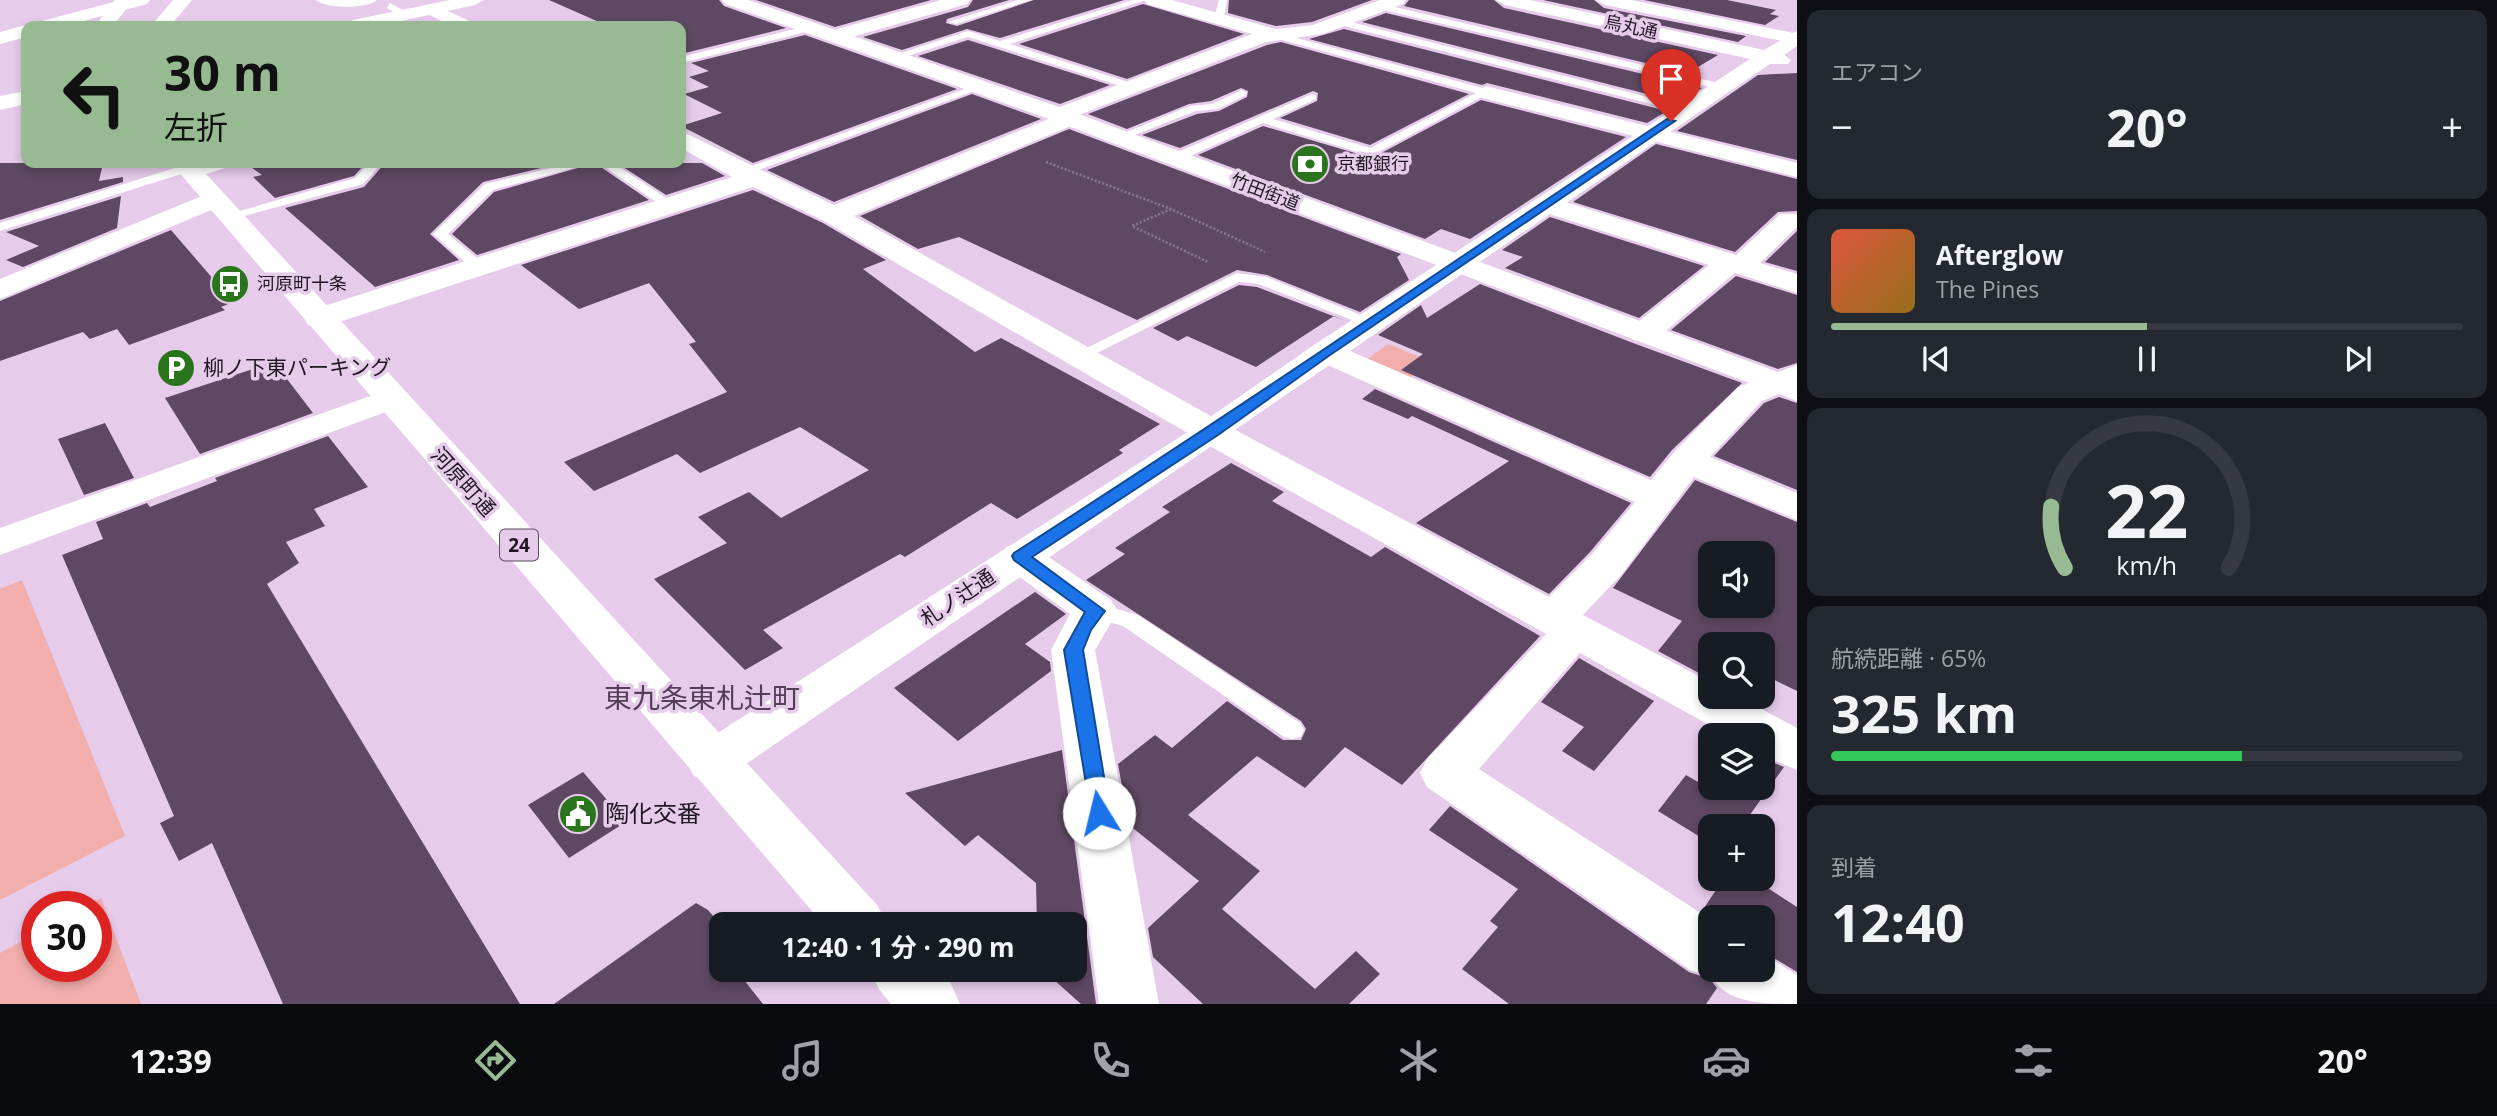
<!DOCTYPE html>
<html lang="ja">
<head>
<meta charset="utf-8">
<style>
  :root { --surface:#171b24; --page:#242831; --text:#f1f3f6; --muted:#9ea1a6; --line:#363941; --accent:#97ba93 }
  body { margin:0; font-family:"Open Sans","Noto Sans JP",sans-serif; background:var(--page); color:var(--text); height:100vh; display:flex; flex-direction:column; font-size:26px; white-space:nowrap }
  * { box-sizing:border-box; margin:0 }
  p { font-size:23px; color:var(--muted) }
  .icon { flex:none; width:38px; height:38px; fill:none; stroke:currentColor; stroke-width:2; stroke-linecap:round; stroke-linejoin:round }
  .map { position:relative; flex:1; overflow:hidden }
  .details { display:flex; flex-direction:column; gap:10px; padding:10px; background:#0d0f14; width:700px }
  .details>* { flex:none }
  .top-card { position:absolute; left:21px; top:21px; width:665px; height:147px; border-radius:14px; box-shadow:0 4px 10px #0003; background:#97ba93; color:#111; overflow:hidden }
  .tools { position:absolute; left:1698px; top:541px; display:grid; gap:14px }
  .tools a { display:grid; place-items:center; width:77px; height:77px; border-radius:14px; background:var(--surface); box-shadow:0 4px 10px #0003; font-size:35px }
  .speed { position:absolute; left:21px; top:891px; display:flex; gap:14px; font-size:35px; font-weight:700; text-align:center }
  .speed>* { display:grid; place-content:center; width:91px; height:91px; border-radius:50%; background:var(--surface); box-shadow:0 4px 10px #0003; line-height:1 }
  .speed .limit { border:10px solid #d22; background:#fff; color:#111 }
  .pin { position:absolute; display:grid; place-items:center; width:60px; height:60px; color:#fff; margin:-72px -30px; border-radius:50% 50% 50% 0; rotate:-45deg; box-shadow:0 0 7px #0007 }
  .pin .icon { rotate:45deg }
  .me { position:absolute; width:77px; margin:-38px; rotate:351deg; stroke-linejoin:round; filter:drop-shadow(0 0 5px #0008) }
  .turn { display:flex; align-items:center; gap:24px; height:147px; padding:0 28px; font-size:32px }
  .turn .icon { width:91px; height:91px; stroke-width:2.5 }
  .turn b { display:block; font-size:49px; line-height:60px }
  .big { font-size:52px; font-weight:700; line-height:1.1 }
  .details .widget { flex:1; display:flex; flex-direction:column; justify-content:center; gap:10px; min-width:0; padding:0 24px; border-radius:14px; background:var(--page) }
  .details .dial { align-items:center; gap:0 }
  .dial svg { height:182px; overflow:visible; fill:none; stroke:var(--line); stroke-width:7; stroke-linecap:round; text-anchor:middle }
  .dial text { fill:var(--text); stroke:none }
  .song { display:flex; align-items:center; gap:21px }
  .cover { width:84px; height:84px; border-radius:10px; background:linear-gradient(135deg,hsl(10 70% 55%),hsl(40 70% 35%)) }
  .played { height:7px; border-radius:4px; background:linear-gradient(90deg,var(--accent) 50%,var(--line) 50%) }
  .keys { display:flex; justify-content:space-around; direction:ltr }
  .heat { display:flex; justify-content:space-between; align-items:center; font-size:38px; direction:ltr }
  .charge { height:10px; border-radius:5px; background:linear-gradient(90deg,#34c759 65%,var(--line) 0) }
  .trip { position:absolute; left:709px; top:912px; width:378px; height:70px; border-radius:14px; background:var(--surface); box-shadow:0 4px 10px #0003; font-weight:700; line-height:70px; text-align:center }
  .tab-bar { display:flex; height:112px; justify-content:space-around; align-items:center; background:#090b0e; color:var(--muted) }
  .tab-bar .icon { width:49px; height:49px }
  .tab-bar .active { color:var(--accent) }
  .tab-bar b { font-size:32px; color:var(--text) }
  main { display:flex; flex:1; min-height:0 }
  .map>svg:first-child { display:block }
</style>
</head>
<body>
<main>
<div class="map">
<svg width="1797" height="1004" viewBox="0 0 1797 1004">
  <rect width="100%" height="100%" fill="#e6cbeb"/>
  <!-- green -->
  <g fill="#f1aeac">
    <path d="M1388 344 1420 357 1427 364 1402 384 1359 365Z"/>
    <path d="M22 580 125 836 0 900V589Z"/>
    <path d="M101 898 141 1004H0V953L37 933V966H96V906H86Z"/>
  </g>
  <!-- building -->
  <g fill="#5f4863" fill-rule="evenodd">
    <path d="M549 0H719L724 6 786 28 681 54V26H608Z"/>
    <path d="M756 0H931L835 27Z"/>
    <path d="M973 0H1009L947 19 946 23 957 26 1034 0H1124L1000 38 967 29 902 50 863 37 968 7Z"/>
    <path d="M1229 0H1372L1312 22 1276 26 1228 13Z"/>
    <path d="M1409 0H1494L1504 8 1718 55 1688 73 1404 6Z"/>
    <path d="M1543 0H1594L1604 8 1746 36 1738 42Z"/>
    <path d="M1644 0H1727L1776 10 1770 14 1779 16 1765 25Z"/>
    <path d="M1143 4 1244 34 1127 79 1019 44Z"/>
    <path d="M1386 13 1702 88 1679 102 1362 22Z"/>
    <path d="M1344 29 1667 111 1647 123 1487 83 1482 85 1309 39Z"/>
    <path d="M805 35 957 89 753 163 681 126 722 113 684 94 709 87 689 77 709 71 691 63Z"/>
    <path d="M968 40 1110 85 1060 104 918 56Z"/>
    <path d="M1281 42 1469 94 1370 145 1280 118 1317 101 1318 93 1313 91 1180 148 1142 135 1197 114 1219 111 1247 97 1248 91 1241 88 1211 101 1189 104 1127 129 1088 114 1267 45Z"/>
    <path d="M1797 73V160L1677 131 1758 75Z"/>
    <path d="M972 94 1041 119 834 202 767 170Z"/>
    <path d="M1481 100 1626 137 1470 239 1441 229 1425 239 1198 155 1263 126 1372 158Z"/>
    <path d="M1069 129 1401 254 1397 257 1409 280 1360 312 1267 275 1237 270 1137 320 959 237 918 249 860 216Z"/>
    <path d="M1656 144 1797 179V211L1778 212 1735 252 1573 202Z"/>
    <path d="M0 163H103L99 181 123 177V182L0 220Z"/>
    <path d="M245 163H366L354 176 275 198 253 177 262 175Z"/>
    <path d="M385 163H562L483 182 430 234 459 260 375 287 285 208 364 187Z"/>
    <path d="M595 163 649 200 477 255 452 234 494 192Z"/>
    <path d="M617 163H702L725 176 666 195Z"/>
    <path d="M753 190 823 223 886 260 863 269 975 352 1001 338 1160 424 1119 450 1123 453 1017 519 991 503 905 557 900 554 763 630 783 648 745 670 654 579 727 543 698 517 749 492 781 518 869 470 800 427 700 473 677 454 594 491 564 462 727 392 689 344 696 342 649 283 579 309 521 265Z"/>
    <path d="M121 196 117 228 23 267 6 260 39 246 6 232Z"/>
    <path d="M1550 217 1704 266 1639 318 1505 268 1523 257 1502 250Z"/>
    <path d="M171 230 233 302 221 307 225 310 129 345 117 329 90 339 83 332 0 361V301Z"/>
    <path d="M1797 231V271L1765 262Z"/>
    <path d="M1736 276 1797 295V363L1778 369 1671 330Z"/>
    <path d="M1480 284 1633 343 1742 383 1672 450 1650 477 1401 370 1423 354 1378 335 1421 305 1427 318Z"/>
    <path d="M1239 285 1257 287 1346 321 1334 316 1256 367 1187 336 1178 341 1153 328Z"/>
    <path d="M274 362 313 413 200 454 165 398Z"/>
    <path d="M1375 389 1631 503 1590 552 1549 594 1416 523 1509 461 1412 416 1408 419 1362 399Z"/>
    <path d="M1779 397 1797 403V490L1714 456 1764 403Z"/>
    <path d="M105 423 134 478 84 495 58 439Z"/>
    <path d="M328 436 368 487 314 509 325 526 286 542 299 563 267 584 520 1004H283L212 843 179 861 160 823 174 816 62 555 103 539 96 522 147 503 150 507 217 481 215 478Z"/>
    <path d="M1231 463 1284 492 1272 501 1371 557 1385 547 1540 636 1402 785 1345 747 1305 788 1257 756 1188 815 1260 871 1222 909 1315 989 1356 951 1380 974 1349 1004H1203L1153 957 1148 928 1199 881 1129 825 1118 764 1155 735 1172 748 1227 701 1283 740H1301L1306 729 1301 721 1086 580 1125 554 1115 548 1170 512 1162 507Z"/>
    <path d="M1695 480 1797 522V691L1762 674V644H1710V679L1658 651 1682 621 1613 588ZM1710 553H1762V606H1710Z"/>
    <path d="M1035 592 1066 614 1025 644 1050 662 1051 671 958 741 894 688Z"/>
    <path d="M1579 658 1654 701 1594 771 1562 751 1584 727 1541 702Z"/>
    <path d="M1062 750 1096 1004H1081L1043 970H1074V924H1037L1036 883 978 835 965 846 905 793Z"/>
    <path d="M1762 758 1784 767 1742 826H1710V843L1658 811 1686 775 1705 786 1710 779V788H1762Z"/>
    <path d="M583 772 626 822 569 858 528 805Z"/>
    <path d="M1450 806 1689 972 1710 979 1717 988 1706 1004H1509L1462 969 1498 927 1490 921 1518 889 1429 830Z"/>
    <path d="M1724 878H1752L1797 907V972L1762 951V917H1712L1702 911Z"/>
    <path d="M696 903 708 910 721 925V970H736L763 1004H554Z"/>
  </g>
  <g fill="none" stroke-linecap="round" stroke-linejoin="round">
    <!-- path -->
    <g stroke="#8a788e" stroke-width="2.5" stroke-dasharray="2 2" stroke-linecap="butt">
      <path d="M1046 162 1171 209 1265 252"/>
      <path d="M1171 209 1132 226 1208 262"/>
    </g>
    <!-- service -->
    <g fill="#fff" fill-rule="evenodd">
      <path d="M1018 0H1031L956 24 948 22Z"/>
      <path d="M1133 0H1146L1010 44 1137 85V89L1133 90 968 37 898 59 889 57 968 31 1000 41Z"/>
      <path d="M1219 0H1227L1224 18 1219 21 1214 18Z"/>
      <path d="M390 3 408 13 410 15 402 17 387 8Z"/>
      <path d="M1382 4 1723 84 1728 87 1723 90 1379 9Z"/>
      <path d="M1339 19 1691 108 1693 110 1687 113 1336 24Z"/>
      <path d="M811 25 814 30 681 63V57Z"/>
      <path d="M1278 33 1490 90 1491 92 1371 156 1263 123 1179 161H1171V155L1312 94 1316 95V99L1273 119 1370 148 1476 93 1275 38Z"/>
      <path d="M976 85 985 87 745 175 735 172Z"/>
      <path d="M1242 90 1247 93 1246 95 1218 109 1196 111 1124 139 1114 137 1190 106 1212 104Z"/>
      <path d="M222 163H242L193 178 189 177 188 172 0 231V223L184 165H192L193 170Z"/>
      <path d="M369 163H382L363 184 229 220 222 216 355 178Z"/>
      <path d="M572 163H592L493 190 448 234 484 264V270H474L433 234 485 184Z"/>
      <path d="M599 163H613L677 205 665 208Z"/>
      <path d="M1237 273 1266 277 1378 322 1375 325H1365L1258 284 1239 282 1085 359 1079 361 1071 356Z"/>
      <path d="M1096 603 1138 615 1300 723 1304 730 1300 737 1292 739 1284 737 1123 626 1088 616 1085 611 1088 606Z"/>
    </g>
    <!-- minor -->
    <g fill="#fff" fill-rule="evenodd">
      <path d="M941 0H970L967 4 834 42 824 36 827 32Z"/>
      <path d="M1144 0H1172L1276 29 1313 25 1380 0H1406L1403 4 1323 34 1266 42 1079 115 1078 123 854 216 1241 433 1549 597 1592 554 1635 502 1314 359 1309 352 1314 345 1325 342 1336 345 1651 480 1674 452 1738 387 1797 365V387L1762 401 1710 457 1797 493V520L1694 477 1622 574 1583 615 1710 682V696H1737L1797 728V770L1762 755V735H1727L1580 653 1479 769 1710 919V970H1762V953L1797 975V1004C1765 1004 1727 1004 1712 977L1690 970 1427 787 1420 773 1427 759 1546 634 1215 449 824 221 753 187 330 325 319 327 308 325 304 318 308 311 732 177 681 148V131L834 205 1051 118 1052 110 1252 34 1147 4Z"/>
      <path d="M1596 0H1631L1794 33 1797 34V44L1605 5Z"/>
      <path d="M432 4 472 22 474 26H451L426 13 423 9Z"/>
      <path d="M1486 86 1797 163V177L1478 97 1475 92Z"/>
      <path d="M214 191 223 193 227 199 223 205 0 299V279Z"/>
      <path d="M1546 196 1736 255 1780 214H1797V227L1760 263 1797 274V293L1735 273 1655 340 1644 342 1633 340 1628 333 1633 326 1709 265 1537 210 1533 204 1537 198Z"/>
      <path d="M390 389 402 392 407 399 402 406 0 555V528Z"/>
      <path d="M1020 543 1034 547 1111 600 1118 611 1095 650 1159 1004H1099L1051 650 1070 614 1006 567 1000 557 1006 547Z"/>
    </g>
    <!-- tertiary -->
    <g fill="#fff" fill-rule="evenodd">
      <path d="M115 0H133L113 26H95Z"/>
      <path d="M173 0H192L170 26H151Z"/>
      <path d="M1496 0H1530L1764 50 1797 31V46L1784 55 1791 60 1788 64H1770C1422 300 1077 540 728 776L711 782 694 776 686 762 694 748 1200 424 1314 345 1750 59 1505 5Z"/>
      <path d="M26 91V104L0 110V96Z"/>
    </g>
    <!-- secondary -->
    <path fill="#fff" fill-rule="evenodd" d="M722 0H748L1068 110 1797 379V401L1052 120 725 4Z"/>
    <!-- trunk -->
    <g fill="#fff" fill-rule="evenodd">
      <path d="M450 0H484L475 5 378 26H344L353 20Z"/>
      <path d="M171 163H196L878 906 886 924H823Z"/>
      <path d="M870 970H937L951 984 960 1004H891L879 989Z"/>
    </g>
    <!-- motorway -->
    <g fill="#fff" fill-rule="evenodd">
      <path d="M121 0H150L147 4 65 26H36L38 22Z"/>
      <path d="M316 0H377C368 9 325 9 316 0Z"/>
      <path d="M26 25 30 26H26V37L0 44V32Z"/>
    </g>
  </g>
  <!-- route -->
  <path fill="#1a73e8" stroke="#114b97" stroke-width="2" d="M1667 119 1675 121 1330 355 1218 435 1032 557 1105 611 1091 630 1083 650 1110 813 1107 820 1099 822 1092 820 1064 650 1085 612 1014 560 1012 556 1014 553C1234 412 1450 264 1667 119Z"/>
  <!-- icons -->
  <defs>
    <symbol id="bank-disc" viewBox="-11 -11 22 22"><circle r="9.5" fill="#29751b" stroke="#e6cbeb"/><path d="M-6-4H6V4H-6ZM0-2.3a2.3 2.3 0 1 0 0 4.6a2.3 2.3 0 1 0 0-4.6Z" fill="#fff"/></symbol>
    <symbol id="bus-disc" viewBox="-11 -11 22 22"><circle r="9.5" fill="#29751b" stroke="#e6cbeb"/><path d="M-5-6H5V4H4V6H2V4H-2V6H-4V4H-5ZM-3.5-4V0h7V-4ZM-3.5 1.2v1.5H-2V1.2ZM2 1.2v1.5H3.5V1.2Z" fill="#fff"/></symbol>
    <symbol id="parking-disc" viewBox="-11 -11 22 22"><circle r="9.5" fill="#29751b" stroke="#e6cbeb"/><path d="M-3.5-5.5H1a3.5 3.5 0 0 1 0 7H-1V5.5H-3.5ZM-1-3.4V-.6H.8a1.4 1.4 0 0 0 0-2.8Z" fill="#fff"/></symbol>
    <symbol id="civic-disc" viewBox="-11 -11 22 22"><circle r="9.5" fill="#29751b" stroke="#e6cbeb"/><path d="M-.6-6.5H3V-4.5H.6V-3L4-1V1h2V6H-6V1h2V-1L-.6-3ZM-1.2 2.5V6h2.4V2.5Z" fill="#fff"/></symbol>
  </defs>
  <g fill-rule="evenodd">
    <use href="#bank-disc" x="1288" y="142" width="44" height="44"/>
    <use href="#bus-disc" x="208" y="262" width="44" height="44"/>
    <use href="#parking-disc" x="154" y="346" width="44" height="44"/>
    <use href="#civic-disc" x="556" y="792" width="44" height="44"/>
  </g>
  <g text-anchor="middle" stroke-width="7" stroke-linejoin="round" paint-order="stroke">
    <!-- far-street labels -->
    <g font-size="18" fill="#201722" stroke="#e6cbeb">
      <text transform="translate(1631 27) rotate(12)" y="6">烏丸通</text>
      <text transform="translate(1265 192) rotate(21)" y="6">竹田街道</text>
    </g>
    <!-- far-poi labels -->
    <g font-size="18" fill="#201722" stroke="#e6cbeb" text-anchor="start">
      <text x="1337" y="170">京都銀行</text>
      <text x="257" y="290">河原町十条</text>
    </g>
    <!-- shield labels -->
    <rect fill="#e6cbeb" stroke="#5b4d5e" stroke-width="2" x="500" y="529.5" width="38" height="31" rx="5"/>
    <g font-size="19" font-weight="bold" fill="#201722">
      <text x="519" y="552">24</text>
    </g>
    <!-- poi labels -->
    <g font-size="21" fill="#201722" stroke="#e6cbeb" text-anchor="start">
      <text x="203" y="375">柳ノ下東パーキング</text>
    </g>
    <!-- street labels -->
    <g font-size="21" fill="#201722" stroke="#e6cbeb">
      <text transform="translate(463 482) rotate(48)" y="7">河原町通</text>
      <text transform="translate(958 598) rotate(-34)" y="7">札ノ辻通</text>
    </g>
    <!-- near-poi labels -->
    <g font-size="24" fill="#201722" stroke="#e6cbeb" text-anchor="start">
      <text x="605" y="822">陶化交番</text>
    </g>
    <!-- near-neighbourhood labels -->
    <g font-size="28" fill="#533d57" stroke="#e6cbeb">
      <text x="702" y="708">東九条東札辻町</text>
    </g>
  </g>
</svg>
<div class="tools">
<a><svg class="icon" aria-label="sound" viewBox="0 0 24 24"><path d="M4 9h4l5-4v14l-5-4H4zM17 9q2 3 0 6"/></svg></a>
<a><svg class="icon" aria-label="search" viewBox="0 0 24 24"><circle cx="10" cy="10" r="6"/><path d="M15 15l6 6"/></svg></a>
<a><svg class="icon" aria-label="layers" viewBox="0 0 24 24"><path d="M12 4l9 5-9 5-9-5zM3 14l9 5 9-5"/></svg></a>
<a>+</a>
<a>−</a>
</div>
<div class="speed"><div class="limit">30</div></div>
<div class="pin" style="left:1671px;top:121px;background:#d93025"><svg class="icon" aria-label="arrive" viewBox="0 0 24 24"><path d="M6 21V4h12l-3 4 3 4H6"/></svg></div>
<svg class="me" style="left:1099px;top:813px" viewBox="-20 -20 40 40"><circle r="19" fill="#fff"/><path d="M0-13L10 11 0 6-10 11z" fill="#1a73e8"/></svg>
<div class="trip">12:40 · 1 分 · 290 m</div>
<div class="top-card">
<div class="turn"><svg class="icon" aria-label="left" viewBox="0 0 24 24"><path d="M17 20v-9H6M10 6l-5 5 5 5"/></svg><div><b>30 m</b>左折</div></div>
</div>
</div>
<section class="details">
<div class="widget"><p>エアコン</p>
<div class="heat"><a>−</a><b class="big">20°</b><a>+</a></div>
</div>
<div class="widget">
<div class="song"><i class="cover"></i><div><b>Afterglow</b><p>The Pines</p></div></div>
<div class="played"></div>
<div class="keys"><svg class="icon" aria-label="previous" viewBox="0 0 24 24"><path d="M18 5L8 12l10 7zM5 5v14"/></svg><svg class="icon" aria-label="pause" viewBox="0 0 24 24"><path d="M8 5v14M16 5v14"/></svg><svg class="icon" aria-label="next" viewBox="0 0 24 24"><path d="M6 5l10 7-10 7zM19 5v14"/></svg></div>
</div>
<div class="widget dial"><svg viewBox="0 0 100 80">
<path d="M14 69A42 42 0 1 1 86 69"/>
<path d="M14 69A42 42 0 0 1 8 42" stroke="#97ba93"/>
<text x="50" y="56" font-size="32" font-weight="700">22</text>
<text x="50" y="72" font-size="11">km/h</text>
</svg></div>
<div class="widget"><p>航続距離 · 65%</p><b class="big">325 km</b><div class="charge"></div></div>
<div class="widget"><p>到着</p><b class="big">12:40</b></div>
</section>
</main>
<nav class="tab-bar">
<b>12:39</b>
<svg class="icon active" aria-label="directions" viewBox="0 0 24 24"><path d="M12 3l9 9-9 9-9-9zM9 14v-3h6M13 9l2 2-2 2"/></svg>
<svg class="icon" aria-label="music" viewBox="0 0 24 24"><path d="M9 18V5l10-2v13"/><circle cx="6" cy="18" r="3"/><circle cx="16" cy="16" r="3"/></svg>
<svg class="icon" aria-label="phone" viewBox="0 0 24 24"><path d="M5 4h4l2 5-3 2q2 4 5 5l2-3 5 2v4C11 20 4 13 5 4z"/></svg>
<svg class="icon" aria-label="climate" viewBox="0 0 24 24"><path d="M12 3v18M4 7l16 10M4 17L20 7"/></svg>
<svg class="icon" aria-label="car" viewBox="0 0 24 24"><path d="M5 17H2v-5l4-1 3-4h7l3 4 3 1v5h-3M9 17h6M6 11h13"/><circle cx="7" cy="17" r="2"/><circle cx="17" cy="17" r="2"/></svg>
<svg class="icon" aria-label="filters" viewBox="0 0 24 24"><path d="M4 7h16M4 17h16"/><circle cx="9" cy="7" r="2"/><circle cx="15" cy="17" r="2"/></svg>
<b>20°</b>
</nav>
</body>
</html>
